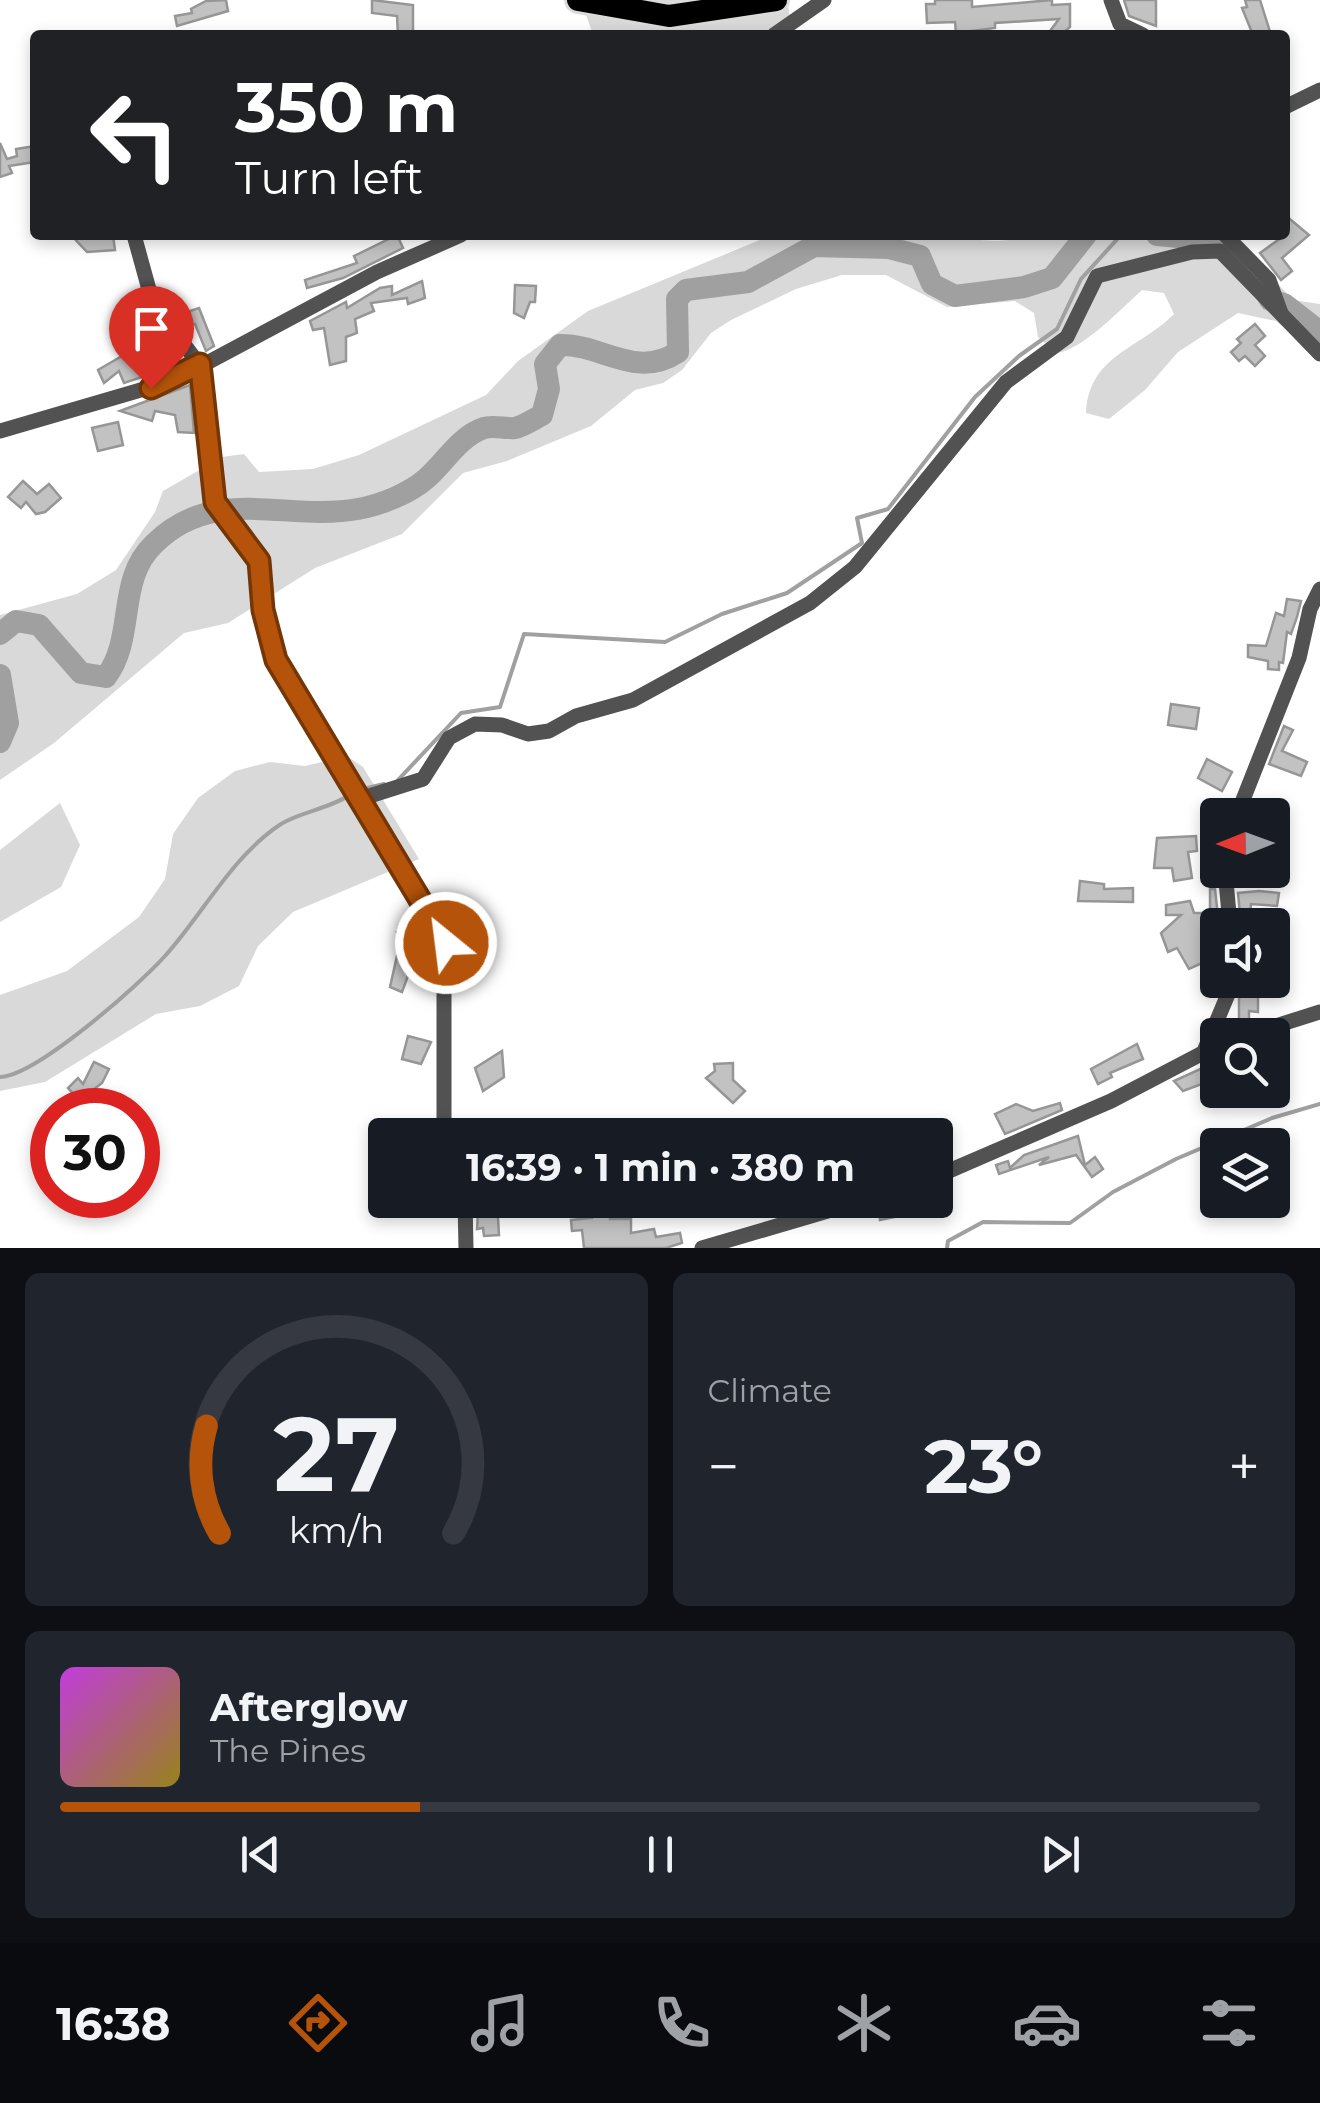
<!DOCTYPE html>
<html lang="en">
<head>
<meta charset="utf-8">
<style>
  :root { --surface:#171b24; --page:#20242c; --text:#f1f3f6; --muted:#9ea1a6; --line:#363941; --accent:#b45309 }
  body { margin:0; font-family:Montserrat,sans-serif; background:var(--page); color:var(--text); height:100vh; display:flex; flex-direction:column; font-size:38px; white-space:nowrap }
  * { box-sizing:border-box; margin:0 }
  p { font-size:32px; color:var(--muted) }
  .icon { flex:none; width:55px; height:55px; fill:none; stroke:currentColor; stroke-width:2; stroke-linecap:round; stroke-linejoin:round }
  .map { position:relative; height:1248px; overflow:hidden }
  .side { display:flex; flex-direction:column; gap:25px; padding:25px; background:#0d0f14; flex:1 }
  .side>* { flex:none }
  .guide { position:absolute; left:30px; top:30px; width:1260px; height:210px; border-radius:10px; box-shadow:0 5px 15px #0003; background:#202124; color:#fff; overflow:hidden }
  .needle { width:65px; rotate:269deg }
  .buttons { position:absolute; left:1200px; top:798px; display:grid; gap:20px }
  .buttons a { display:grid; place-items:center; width:90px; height:90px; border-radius:10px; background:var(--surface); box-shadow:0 5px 15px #0003; font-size:50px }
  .speed { position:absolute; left:30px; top:1088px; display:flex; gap:20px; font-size:50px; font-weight:700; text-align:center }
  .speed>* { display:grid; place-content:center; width:130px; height:130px; border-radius:50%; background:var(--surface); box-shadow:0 5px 15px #0003; line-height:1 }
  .speed .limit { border:15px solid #d22; background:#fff; color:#111 }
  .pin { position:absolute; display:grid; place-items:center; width:85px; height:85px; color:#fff; margin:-102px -42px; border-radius:50% 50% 50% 0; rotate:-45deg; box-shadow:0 0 10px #0007 }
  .pin .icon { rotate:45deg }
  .me { position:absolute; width:110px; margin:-55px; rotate:331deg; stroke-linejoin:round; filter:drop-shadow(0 0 8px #0008) }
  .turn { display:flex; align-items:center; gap:35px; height:210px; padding:0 40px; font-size:45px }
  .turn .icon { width:130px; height:130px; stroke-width:2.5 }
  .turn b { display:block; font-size:70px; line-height:85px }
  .big { font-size:75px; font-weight:700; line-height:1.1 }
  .side .widget { flex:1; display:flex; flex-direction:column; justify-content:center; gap:15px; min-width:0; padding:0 35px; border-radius:15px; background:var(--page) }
  .side .dial { align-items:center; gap:0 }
  .dial svg { height:260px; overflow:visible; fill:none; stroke:var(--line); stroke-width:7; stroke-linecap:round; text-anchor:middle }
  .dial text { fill:var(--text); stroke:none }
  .song { display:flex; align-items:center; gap:30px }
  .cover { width:120px; height:120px; border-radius:15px; background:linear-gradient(135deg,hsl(290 70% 55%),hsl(50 70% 35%)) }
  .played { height:10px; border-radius:5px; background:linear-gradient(90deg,var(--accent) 30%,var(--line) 30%) }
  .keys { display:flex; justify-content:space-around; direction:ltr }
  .heat { display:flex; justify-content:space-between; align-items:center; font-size:55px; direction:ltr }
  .side .tiles { flex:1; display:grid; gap:25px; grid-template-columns:1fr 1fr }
  .widget:last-child { grid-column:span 2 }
  .trip { position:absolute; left:368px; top:1118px; width:585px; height:100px; border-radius:10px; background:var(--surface); box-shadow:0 5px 15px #0003; font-weight:700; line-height:100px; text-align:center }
  .menu { display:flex; height:160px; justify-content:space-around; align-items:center; background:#090b0e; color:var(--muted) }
  .menu .icon { width:70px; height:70px }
  .menu .on { color:var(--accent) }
  .menu b { font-size:45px; color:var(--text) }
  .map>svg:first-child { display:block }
</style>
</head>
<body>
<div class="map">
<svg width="1320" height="1248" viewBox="0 0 1320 1248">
  <rect width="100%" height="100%" fill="#fff"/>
  <!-- green -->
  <g fill="#d9d9d9">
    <path d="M581 0H787L793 35H593Z"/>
    <path d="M772 235C826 235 882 232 936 235 970 237 994 247 1028 235H1232L1293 300 1320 304V357L1276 321 1238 313 1178 352 1145 390 1109 419 1086 413C1089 355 1138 350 1174 314L1164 293 1142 290C1122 308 1082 350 1057 353L1038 337 1034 313 1015 301 947 307 886 275H842L796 289 731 320 711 333 682 370 663 383 635 390 591 426 507 461 463 473 402 534 315 568 228 623 184 633 54 743 0 780V615L77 594 116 570 155 512 163 491 222 457 244 454 259 472 313 469 359 455 486 395 518 361 588 311Z"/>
    <path d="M347 756 363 767 419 859 293 912 258 946 239 986 200 1006 156 1014 45 1082 0 1091V995L67 971 139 917 165 879 173 834 198 798 235 771 270 762 305 766Z"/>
    <path d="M60 803 80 845 61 887 0 922V850Z"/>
  </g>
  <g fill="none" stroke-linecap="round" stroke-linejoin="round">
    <!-- stream -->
    <g stroke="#a0a0a0" stroke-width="4">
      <path d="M398 780 461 713 500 707 524 634 665 642 722 614 787 593 862 543 857 518 888 509 975 397 1019 356 1057 329 1081 279 1121 235"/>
      <path d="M359 790 384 784"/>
      <path d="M0 1077C36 1076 138 986 165 956 203 914 232 856 281 824 302 811 330 809 351 794"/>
      <path d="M947 1248 948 1241 983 1222 1070 1223 1113 1192 1176 1159 1272 1118 1320 1104"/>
    </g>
    <!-- river -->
    <g stroke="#a0a0a0" stroke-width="22">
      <path d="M1157 235 1222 241 1242 258"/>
      <path d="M1263 288 1270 300 1284 304 1320 332"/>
      <path d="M0 634 16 621 39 625 81 673 106 677C136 637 116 580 154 544 214 484 286 522 358 509 380 505 409 494 427 478 445 462 460 436 484 428 493 425 505 429 515 428 524 426 534 419 542 415L549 389 545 364 560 345C602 344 636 380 678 352L677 299 686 290 748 282 814 246 889 248 920 256 932 284 955 296 1024 287 1052 278 1086 235"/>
      <path d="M0 675 8 723 0 742"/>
    </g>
  </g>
  <!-- building -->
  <g fill="#c2c2c2" stroke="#969696" stroke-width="2.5">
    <path d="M226 0 228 11 177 26 175 16 192 13 191 9 206 1Z"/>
    <path d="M372 0 413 5V35H398L397 16 372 13Z"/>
    <path d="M935 0H972V7L1052 0V5L1070 4V27L1061 35H1047L1059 19 995 23V28L956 33 955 22 927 23 926 4H935Z"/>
    <path d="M1124 0H1156V26L1129 16Z"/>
    <path d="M1245 0H1260L1271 35H1253L1242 8 1247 7Z"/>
    <path d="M0 143 7 159 17 156 16 149 35 146V162L9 166 12 173 0 177Z"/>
    <path d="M1285 215 1309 235 1282 258 1292 271 1281 280 1260 253 1285 235Z"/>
    <path d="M71 235H113L115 250 87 252Z"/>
    <path d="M397 235 403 248 343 278 307 288 305 280 357 263 354 256Z"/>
    <path d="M422 281 425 298 408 304 407 298 371 303 374 311 355 319 357 333 346 337V361L330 365 324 328 313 330 310 321 346 302 347 308 380 288 392 286V295Z"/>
    <path d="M515 285 536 286 535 302H530L524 318 514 313Z"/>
    <path d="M142 306 151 329 129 334 120 317Z"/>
    <path d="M199 308 214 346 206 351 195 324 185 327 181 314Z"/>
    <path d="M1255 324 1265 336 1255 345 1265 356 1255 366 1245 356 1239 361 1231 352 1241 343 1237 339Z"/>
    <path d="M134 349 156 366 167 357 172 367 124 383 119 371 104 383 98 370Z"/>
    <path d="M190 385 194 433 178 432 175 415 155 411 152 421 120 411Z"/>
    <path d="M118 422 123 445 98 451 92 428Z"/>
    <path d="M23 481 37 494 49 484 61 498 45 512 36 514 26 502 21 508 8 497Z"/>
    <path d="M1287 599 1301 601 1297 617 1291 634 1287 632 1283 663 1279 662V670L1268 669V661L1248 657V645L1266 646 1276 613 1284 616Z"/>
    <path d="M1171 704 1199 708 1196 729 1168 725Z"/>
    <path d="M1284 726 1293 730 1282 751 1307 762 1301 776 1269 764Z"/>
    <path d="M1207 759 1232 772 1222 791 1198 778Z"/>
    <path d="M1196 836 1197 851 1188 852 1192 878 1174 881 1172 868H1154L1157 838Z"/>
    <path d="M1080 881 1104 884V889L1133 888V902L1078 901Z"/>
    <path d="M1210 889H1215L1219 925 1218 954 1213 957 1218 972 1209 976 1202 963 1189 969 1177 948 1168 952 1161 933 1181 915H1166V905L1190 901 1194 913H1210Z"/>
    <path d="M1259 891 1279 893 1277 906 1251 904 1249 925H1241L1238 893Z"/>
    <path d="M423 924 433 945V973H409L402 992 390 987 397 956 404 957 397 932Z"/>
    <path d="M1245 980H1253L1251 996H1258V1012L1249 1011V1023H1239V996Z"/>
    <path d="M408 1036 431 1042 421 1064 402 1059Z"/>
    <path d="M1137 1044 1143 1059 1110 1073 1112 1077 1098 1084 1091 1069Z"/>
    <path d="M502 1051 504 1077 483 1091 475 1068Z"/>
    <path d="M1218 1061V1078L1183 1091 1174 1081Z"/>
    <path d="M94 1062 109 1069 102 1083 74 1105 77 1098 68 1088 78 1078 83 1084Z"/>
    <path d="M733 1063V1080L745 1091 733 1103 706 1078 715 1071 714 1064Z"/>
    <path d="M1060 1103 1062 1110 1005 1134 995 1114 1016 1104 1033 1111Z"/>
    <path d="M1078 1136 1085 1165 1095 1157 1103 1169 1092 1177 1076 1155 1039 1165 1049 1157 999 1174 996 1165 1008 1161 1010 1168 1024 1155Z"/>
    <path d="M479 1200H497L499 1235 484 1236 483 1228 477 1229Z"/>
    <path d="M590 1200H609L610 1219H631V1233L654 1229 656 1237 680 1233 682 1243 666 1248H584L582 1230 572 1231 571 1220 592 1218Z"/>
    <path d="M906 1200H932L933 1209 880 1220 879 1204Z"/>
  </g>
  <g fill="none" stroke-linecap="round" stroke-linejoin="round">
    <defs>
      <path id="primary" d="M578 0 669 16 776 0"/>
    </defs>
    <!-- primary casing -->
    <use href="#primary" stroke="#dbdbdb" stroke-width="28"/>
    <!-- minor -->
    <g stroke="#525252" stroke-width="15">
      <path d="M1111 0 1120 24 1143 35"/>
      <path d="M774 35 824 0"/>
      <path d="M1285 107 1320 90"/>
      <path d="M134 235 153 304 199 364 215 502 259 561 263 610 277 660 444 937V1119L450 1135"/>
      <path d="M1225 235 1269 280 1281 313"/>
      <path d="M0 431 175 380 377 272 461 235"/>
      <path d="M360 799 423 779 449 738 475 724 502 725 528 734 549 731 576 716 633 700 810 603 855 567 1006 382 1067 337 1097 276 1192 252 1220 251 1320 354"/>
      <path d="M1237 815 1299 658 1310 609 1320 589"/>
      <path d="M1225 870 1230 925"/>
      <path d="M1247 1035 1320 1012"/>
      <path d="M1205 1049 1234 980"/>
      <path d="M935 1177 1111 1101 1218 1045"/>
      <path d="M465 1200 466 1248"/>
      <path d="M702 1248 865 1200"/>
    </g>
    <!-- primary -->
    <use href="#primary" stroke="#000" stroke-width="22"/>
  </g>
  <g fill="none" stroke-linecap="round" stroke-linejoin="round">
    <defs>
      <path id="route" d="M151 388 200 364 215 502 259 561 263 610 276 660 446 943"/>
    </defs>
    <!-- route casing -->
    <use href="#route" stroke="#753606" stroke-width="25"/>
    <!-- route -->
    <use href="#route" stroke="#b45309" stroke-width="18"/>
  </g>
</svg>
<div class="buttons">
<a><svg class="needle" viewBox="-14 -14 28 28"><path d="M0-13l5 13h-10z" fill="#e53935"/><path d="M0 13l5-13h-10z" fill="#9ea1a6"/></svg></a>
<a><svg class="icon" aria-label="sound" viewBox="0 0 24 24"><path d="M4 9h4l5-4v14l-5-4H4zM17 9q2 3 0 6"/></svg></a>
<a><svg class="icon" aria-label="search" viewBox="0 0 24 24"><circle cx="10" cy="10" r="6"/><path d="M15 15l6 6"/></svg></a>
<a><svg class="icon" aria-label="layers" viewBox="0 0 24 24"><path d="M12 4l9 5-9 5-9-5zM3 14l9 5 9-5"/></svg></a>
</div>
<div class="speed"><div class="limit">30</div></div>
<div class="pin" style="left:151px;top:388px;background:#d93025"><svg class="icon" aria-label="arrive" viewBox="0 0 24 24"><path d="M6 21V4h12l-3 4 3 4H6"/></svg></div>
<svg class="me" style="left:446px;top:943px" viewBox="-20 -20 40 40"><circle r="17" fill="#b45309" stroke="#fff" stroke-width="3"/><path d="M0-11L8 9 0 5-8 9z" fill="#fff"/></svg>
<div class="trip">16:39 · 1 min · 380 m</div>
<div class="guide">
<div class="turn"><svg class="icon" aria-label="left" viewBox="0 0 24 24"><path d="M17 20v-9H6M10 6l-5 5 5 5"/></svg><div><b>350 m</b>Turn left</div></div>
</div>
</div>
<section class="side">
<div class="tiles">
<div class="widget dial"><svg viewBox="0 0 100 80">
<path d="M14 69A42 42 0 1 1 86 69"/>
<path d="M14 69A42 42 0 0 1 10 36" stroke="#b45309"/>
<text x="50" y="56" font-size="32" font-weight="700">27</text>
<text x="50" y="72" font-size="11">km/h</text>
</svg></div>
<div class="widget"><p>Climate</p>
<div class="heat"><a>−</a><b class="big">23°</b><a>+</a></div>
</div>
<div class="widget">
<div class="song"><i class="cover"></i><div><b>Afterglow</b><p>The Pines</p></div></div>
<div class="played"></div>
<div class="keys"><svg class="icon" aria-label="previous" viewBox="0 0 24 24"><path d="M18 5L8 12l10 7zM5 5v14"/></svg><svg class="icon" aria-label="pause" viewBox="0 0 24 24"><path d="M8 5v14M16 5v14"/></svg><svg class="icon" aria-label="next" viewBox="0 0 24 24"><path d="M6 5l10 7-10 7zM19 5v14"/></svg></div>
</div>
</div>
</section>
<nav class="menu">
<b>16:38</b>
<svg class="icon on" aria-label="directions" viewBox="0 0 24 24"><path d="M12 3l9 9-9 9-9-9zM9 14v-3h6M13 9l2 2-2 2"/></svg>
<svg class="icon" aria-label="music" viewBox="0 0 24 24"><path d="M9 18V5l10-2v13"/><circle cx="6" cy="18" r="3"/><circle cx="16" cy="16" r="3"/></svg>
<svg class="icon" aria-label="phone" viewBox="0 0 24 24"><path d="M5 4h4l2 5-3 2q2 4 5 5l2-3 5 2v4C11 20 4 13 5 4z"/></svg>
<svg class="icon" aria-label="climate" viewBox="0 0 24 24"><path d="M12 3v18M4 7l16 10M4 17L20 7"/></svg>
<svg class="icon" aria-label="car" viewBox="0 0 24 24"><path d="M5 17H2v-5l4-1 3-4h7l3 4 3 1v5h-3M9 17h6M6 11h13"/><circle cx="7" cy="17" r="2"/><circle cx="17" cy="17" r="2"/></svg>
<svg class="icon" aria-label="filters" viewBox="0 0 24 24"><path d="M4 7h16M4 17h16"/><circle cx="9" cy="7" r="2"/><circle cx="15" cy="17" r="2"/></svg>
</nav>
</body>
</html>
